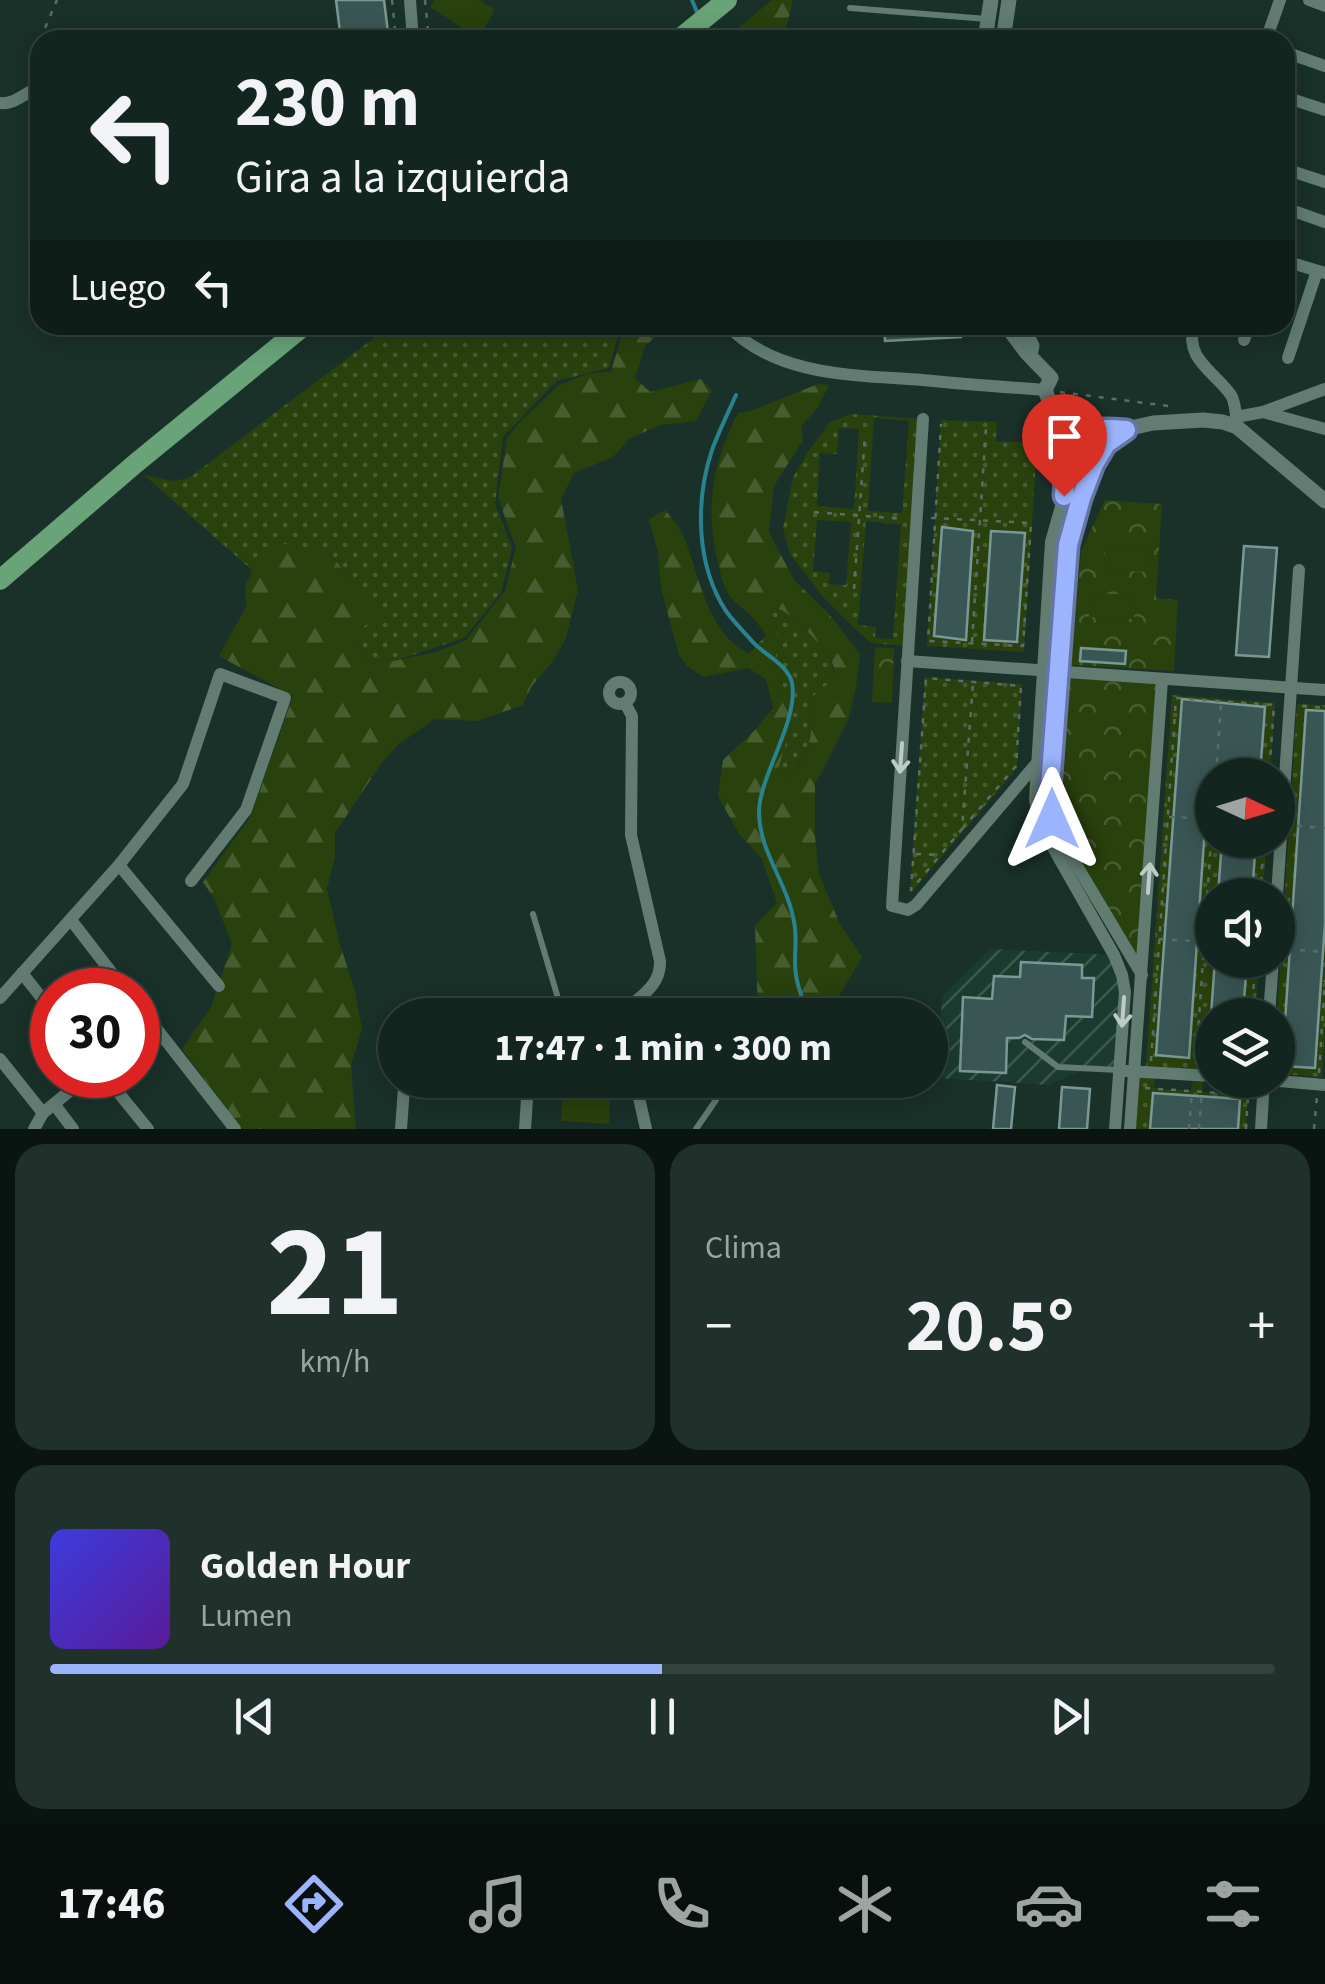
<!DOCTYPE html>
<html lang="es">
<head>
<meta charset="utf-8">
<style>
  :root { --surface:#13251f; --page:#20312c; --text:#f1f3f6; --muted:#9da5a4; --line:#32423d; --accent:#9bb4fd }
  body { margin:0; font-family:"Source Sans 3",sans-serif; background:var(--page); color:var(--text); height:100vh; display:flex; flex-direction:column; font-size:38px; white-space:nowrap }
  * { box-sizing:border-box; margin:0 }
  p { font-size:32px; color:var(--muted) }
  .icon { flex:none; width:55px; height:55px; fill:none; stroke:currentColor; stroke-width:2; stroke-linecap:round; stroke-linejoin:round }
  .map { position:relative; height:1129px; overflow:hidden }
  .sheet { display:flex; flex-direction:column; gap:15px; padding:15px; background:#0a1411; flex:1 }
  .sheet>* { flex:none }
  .top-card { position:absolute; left:30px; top:30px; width:1265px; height:305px; border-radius:30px; box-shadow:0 5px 25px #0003,0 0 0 2px var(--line); background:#13251f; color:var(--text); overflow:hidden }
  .needle { width:65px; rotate:94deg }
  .tools { position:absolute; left:1195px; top:758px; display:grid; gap:20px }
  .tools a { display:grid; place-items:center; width:100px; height:100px; border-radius:50%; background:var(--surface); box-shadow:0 5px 25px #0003,0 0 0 2px var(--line); font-size:50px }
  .speed { position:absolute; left:30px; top:968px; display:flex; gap:20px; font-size:50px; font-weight:700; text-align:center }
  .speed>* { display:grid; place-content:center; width:130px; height:130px; border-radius:50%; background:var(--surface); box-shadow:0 5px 25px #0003,0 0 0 2px var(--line); line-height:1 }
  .speed .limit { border:15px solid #d22; background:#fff; color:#111 }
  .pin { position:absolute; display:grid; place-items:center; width:85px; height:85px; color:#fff; margin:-102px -42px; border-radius:50% 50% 50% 0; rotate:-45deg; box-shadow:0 0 10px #0007 }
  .pin .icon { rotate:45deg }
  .me { position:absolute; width:110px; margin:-55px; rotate:0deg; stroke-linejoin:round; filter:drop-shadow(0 0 8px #0008) }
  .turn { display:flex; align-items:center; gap:35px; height:210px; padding:0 40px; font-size:45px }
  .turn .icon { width:130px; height:130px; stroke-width:2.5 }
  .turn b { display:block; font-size:70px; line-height:85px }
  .then { display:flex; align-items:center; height:95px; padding:0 40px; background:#0003; gap:20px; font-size:38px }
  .big { font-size:75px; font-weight:700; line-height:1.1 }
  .sheet .card { flex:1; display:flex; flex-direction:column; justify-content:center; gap:15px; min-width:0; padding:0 35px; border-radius:30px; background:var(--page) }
  .sheet .dial { align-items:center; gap:0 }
  .dial b { font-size:130px; line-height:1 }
  .song { display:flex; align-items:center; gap:30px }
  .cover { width:120px; height:120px; border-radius:15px; background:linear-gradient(135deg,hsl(240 70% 55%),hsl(270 70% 35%)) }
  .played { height:10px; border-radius:5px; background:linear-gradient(90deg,var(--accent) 50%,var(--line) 50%) }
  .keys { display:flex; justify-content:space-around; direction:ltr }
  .heat { display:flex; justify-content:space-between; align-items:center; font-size:55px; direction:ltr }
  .sheet .tiles { flex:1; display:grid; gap:15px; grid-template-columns:1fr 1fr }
  .card:last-child { grid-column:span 2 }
  .trip { position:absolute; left:378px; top:998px; width:570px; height:100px; border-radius:50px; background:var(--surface); box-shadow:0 5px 25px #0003,0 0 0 2px var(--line); font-weight:700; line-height:100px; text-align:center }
  .menu { display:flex; height:160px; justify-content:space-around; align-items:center; background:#080f0c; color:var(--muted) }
  .menu .icon { width:70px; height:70px }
  .menu .selected { color:var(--accent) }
  .menu b { font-size:45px; color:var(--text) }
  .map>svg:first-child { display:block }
</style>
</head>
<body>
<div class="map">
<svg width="1325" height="1129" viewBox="0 0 1325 1129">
  <defs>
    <pattern id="industrial-furrows" width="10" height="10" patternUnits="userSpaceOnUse" patternTransform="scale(2.5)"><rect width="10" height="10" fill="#1b3b31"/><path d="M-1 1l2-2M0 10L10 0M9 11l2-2" fill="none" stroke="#3b574e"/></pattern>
    <pattern id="grass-dots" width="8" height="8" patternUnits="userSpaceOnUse" patternTransform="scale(2.5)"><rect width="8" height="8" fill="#29410d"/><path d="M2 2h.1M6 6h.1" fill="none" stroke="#475c2f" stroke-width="1.8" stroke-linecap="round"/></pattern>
    <pattern id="forest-firs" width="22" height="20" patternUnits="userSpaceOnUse" patternTransform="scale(2.5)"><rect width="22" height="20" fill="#29410d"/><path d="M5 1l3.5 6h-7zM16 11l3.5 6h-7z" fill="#475c2f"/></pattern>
    <pattern id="park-crowns" width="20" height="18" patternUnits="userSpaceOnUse" patternTransform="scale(2.5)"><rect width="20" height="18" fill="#29410d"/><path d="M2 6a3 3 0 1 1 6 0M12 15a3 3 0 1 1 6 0" fill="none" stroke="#475c2f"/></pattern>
  </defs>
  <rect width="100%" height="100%" fill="#193129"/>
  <!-- industrial -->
  <path fill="url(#industrial-furrows)" d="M990 949 1114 955 1122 975 1120 1071 1083 1069 1050 1085 937 1078 942 996Z"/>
  <!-- grass -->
  <g fill="url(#grass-dots)" fill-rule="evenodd">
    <path d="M391 325H621L609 368 557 381 503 437 495 504 512 548 501 593 464 638 394 661 365 660 356 632 352 583 332 555 261 549 253 571 144 475 173 481 189 478Z"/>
    <path d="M851 414 923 419 908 646 871 643 851 625 824 598 790 554 783 528 793 477 812 446 830 422ZM874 418 909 421 902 513 868 511ZM839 428 859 429 854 509 817 506 820 453 837 454ZM817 520 851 522 846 585 829 584 830 573 813 571ZM866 521 901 525 893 639 875 638 876 627 858 625Z"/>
    <path d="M941 420 997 422 996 441 1037 443 1024 652 927 646Z"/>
    <path d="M768 609C771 609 774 608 776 609 792 611 834 654 833 670 833 684 818 692 809 700 816 732 809 749 791 777L777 774 789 699 772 664 780 645Z"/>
    <path d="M925 677 1022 684 1017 768 910 894Z"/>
    <path d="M1172 695 1275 703 1270 775H1212V840H1266L1263 895H1212V960H1259L1255 1015H1212V1070L1146 1066Z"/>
    <path d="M1297 704 1325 705V1022L1322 1077 1278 1074 1277 1015Z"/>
    <path d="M1134 1071 1155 1072 1154 1088 1191 1091 1193 1075 1203 1076 1202 1092 1248 1095 1246 1129H1239L1241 1098 1202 1096 1199 1129H1189L1191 1095 1153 1092 1149 1129H1130Z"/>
  </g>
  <!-- forest -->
  <g fill="url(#forest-firs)" fill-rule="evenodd">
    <path d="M772 0H793L783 40H724Z"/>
    <path d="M625 325H669L645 346 635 378 650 392 701 379 712 390 696 421 660 425 629 439 613 457 574 473 561 499 578 590 566 638 553 661 531 687 523 705 477 721 435 719 399 744 383 761 335 833V857L327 889 339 941 355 991 362 1029 351 1065 356 1129H242L182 1049 211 1007 232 944 214 898 203 882 251 816 293 696 219 656 246 607 245 587 261 549 277 542 332 555 352 583 381 614 356 632 365 660 394 661 439 651 466 640 505 591 516 548 498 498 507 438 521 421 559 385 588 374 611 371Z"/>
    <path d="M818 384 829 385 818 407 801 427 803 440 774 486 769 532 794 580 829 614 860 654 856 688 848 720 821 774 815 783V836L819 874 840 924 862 957 828 1015H758L755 925 777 903 762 859 739 834 718 796 723 760 756 729 773 708 766 679 748 668 703 677 687 666 679 655 661 588 658 552 649 519 665 510C672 518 680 527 684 537 700 577 706 632 749 654L766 635C762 629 757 622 752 617 745 609 735 604 729 595 722 584 720 570 717 558 705 505 713 462 738 413L750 411ZM769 609C772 609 775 608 778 609 791 612 833 654 834 668 834 683 818 692 808 700 816 731 810 750 791 777L777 773 789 733V699L772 664 780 646Z"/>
  </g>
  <!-- park -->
  <g fill="url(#park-crowns)">
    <path d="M1105 500 1162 504 1156 598 1178 600 1174 671 1071 665 1081 551Z"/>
    <path d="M875 647 894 648 892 703 872 702Z"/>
    <path d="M1058 673 1162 680 1142 975 1061 839 1049 801Z"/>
  </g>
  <!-- pitch -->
  <g fill="#29410d">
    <path d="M434 0H479L495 10 478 38 430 7Z"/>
    <path d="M1105 544 1150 546 1149 572 1104 570Z"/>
    <path d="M1090 593 1135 595 1134 619 1089 617Z"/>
    <path d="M563 1093 610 1096 609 1124 561 1121Z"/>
  </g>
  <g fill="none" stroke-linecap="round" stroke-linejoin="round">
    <!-- stream -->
    <g stroke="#29828f" stroke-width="4">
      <path d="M692 0 697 12"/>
      <path d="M736 395C728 413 719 431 712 450 695 501 696 565 726 611 733 621 743 631 751 640 762 654 788 664 792 683 799 722 758 777 759 814 760 853 788 884 794 922 798 939 793 957 796 975 797 984 801 994 804 1004"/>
    </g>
  </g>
  <!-- building -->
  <g fill="#3a5654" stroke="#7a9895" stroke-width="2.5">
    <path d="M336 0H384L389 40H341Z"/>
    <path d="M884 325H960L961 337 885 341Z"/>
    <path d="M942 527 973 531 966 640 934 636Z"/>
    <path d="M991 531 1025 533 1017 642 984 640Z"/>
    <path d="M1244 546 1277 548 1269 657 1236 655Z"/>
    <path d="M1081 648 1126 651 1125 664 1080 661Z"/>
    <path d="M1182 699 1265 707 1260 775H1210L1206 812 1189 1058 1156 1055Z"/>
    <path d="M1306 710 1325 711V923L1315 1068 1282 1066Z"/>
    <path d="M1222 840H1256L1252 895H1218Z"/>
    <path d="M1215 960H1247L1243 1015H1211Z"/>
    <path d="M1021 962 1082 965V978H1094L1092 1017 1066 1016 1064 1040 1032 1039 1025 1035 1019 1038H1007L1006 1073 960 1071 963 997 992 999 994 976 1020 977Z"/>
    <path d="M997 1085 1015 1087 1011 1129H993Z"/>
    <path d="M1062 1087 1090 1089 1087 1129H1059Z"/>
    <path d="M1153 1093 1240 1099 1238 1129H1150Z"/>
  </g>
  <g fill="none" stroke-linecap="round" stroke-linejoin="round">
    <!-- path -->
    <g stroke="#5a6e67" stroke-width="2.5" stroke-dasharray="5 8" stroke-linecap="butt">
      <path d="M392 0 396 40"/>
      <path d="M425 0 429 40"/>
      <path d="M32 77 31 61 57 0"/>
      <path d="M1060 392 1176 407"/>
      <path d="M814 512 903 519"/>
      <path d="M931 518H935L1031 523 1023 646 928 641 941 424"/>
      <path d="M854 589 865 434"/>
      <path d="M972 642 986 428"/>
      <path d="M1302 706 1325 708"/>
      <path d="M1216 775 1221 703"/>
      <path d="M1169 817 1212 819"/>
      <path d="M1297 826 1325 828"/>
      <path d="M962 829 1016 766 1021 686 926 678 911 890 962 829 973 683"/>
      <path d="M916 854 938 855"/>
      <path d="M1260 895 1264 840"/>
      <path d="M1159 939 1212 942"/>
      <path d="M1287 949 1325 952"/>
      <path d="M1285 955 1289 898"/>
      <path d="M1252 1015 1255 960"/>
      <path d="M1151 1061 1176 698 1274 705 1269 775"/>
      <path d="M1278 1061 1280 1023"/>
      <path d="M1196 1064 1212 826"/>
      <path d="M1319 1073 1325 980"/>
      <path d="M1145 1088 1248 1095"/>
      <path d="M1189 1129 1192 1091"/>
      <path d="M1199 1129 1202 1092"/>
      <path d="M1246 1129 1249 1080"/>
      <path d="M1314 1129 1317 1096"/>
    </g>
    <!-- service -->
    <g stroke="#627c72" stroke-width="6">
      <path d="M850 8 987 19"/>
      <path d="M865 40V32"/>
      <path d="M533 914 563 1015"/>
      <path d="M576 1015 592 1011 619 1014"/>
      <path d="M1025 1042 1058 1067 1119 1070"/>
      <path d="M696 1129 716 1100 726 1080"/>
    </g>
    <!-- minor -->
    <g stroke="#627c72" stroke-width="12">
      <path d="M410 0 413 40"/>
      <path d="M1309 0 1325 6"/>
      <path d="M1266 40 1280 0"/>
      <path d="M1285 52 1325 66"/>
      <path d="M1285 97 1325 110"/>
      <path d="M0 103C16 105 25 91 40 88"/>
      <path d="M1285 169 1325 182"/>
      <path d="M1285 208 1325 222"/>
      <path d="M1285 261 1325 273"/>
      <path d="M727 325C776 377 856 375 922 380 963 384 1004 387 1045 390"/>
      <path d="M1194 325C1184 359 1214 371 1231 395 1236 403 1236 417 1237 427"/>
      <path d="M1244 340 1249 325"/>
      <path d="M1288 358 1317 271"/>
      <path d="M1263 412 1325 429"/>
      <path d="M1236 417 1263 412 1325 389"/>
      <path d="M923 419 892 906 908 910 916 905 1036 764"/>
      <path d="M1126 429 1105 444 1095 464 1081 498 1068 545 1049 801 1051 819 1061 839 1142 975"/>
      <path d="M1063 436 1066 466 1064 496 1051 542 1035 800 1039 823 1114 955 1122 975 1125 992 1115 1129"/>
      <path d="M907 661 1325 690"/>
      <circle cx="620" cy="693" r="11"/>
      <path d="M119 865 219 986"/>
      <path d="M1277 895 1299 570"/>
      <path d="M71 920 125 990"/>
      <path d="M22 973 52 1011"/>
      <path d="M0 998 119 865 183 784 220 674 285 698 246 810 191 881"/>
      <path d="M138 1005 235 1129"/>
      <path d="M621 1015C637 997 661 988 660 961L631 835 632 716 625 703"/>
      <path d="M1269 1015 1273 960"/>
      <path d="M138 1036 152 1024"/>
      <path d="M0 1059 43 1113"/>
      <path d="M1127 1071 1212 1076"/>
      <path d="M104 1075 148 1129"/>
      <path d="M635 1080 646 1129"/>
      <path d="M1266 1080 1325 1085"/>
      <path d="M54 1104 73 1129"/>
      <path d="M34 1129 43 1113 89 1075"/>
      <path d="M401 1129 404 1088 407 1083 522 1093 527 1099 525 1129"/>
      <path d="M1130 1129 1162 680"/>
      <path d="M1261 1129 1264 1080"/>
    </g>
    <!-- tertiary -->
    <g stroke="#627c72" stroke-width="15">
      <path d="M985 40 991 0"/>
      <path d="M1003 40 1009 0"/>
      <path d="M1006 325 1026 352 1051 378 1045 390 1063 436 1080 430 1102 428 1126 429 1153 423 1203 420 1223 422 1237 427 1325 501"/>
      <path d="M1022 325 1032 346 1030 355"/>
    </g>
    <!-- trunk -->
    <g stroke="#68a478" stroke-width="20">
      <path d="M678 40 727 0"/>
      <path d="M0 580 136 463 305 325"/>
    </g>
  </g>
  <!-- one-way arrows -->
  <defs><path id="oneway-shaft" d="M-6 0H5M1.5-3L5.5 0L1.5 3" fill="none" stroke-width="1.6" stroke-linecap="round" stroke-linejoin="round" transform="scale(2.5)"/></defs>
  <g stroke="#bcccc6">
    <use href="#oneway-shaft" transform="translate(901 758) rotate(94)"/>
    <use href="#oneway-shaft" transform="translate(1149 878) rotate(-86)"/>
    <use href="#oneway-shaft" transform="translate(1123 1012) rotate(94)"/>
  </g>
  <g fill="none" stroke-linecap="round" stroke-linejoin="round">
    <defs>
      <path id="route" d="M1052 819 1049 801 1068 545 1081 498 1094 464 1106 444 1126 430C1103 428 1085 428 1063 436L1066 466 1064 496"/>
    </defs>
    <!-- route casing -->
    <use href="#route" stroke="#6575a4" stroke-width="25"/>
    <!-- route -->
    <use href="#route" stroke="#9bb4fd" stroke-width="18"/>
  </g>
</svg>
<div class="tools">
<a><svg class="needle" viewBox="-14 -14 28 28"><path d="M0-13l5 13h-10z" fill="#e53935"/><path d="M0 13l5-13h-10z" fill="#9da5a4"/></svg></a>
<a><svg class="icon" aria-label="sound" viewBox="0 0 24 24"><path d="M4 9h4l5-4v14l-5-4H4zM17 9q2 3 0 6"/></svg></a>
<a><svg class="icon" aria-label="layers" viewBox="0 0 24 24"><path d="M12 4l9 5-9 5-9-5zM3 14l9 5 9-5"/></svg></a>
</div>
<div class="speed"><div class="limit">30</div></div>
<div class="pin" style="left:1064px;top:496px;background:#d93025"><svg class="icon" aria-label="arrive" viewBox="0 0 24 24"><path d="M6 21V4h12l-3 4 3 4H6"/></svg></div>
<svg class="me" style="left:1052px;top:819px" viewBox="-20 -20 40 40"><path d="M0-17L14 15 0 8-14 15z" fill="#9bb4fd" stroke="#fff" stroke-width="4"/></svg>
<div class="trip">17:47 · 1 min · 300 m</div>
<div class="top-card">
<div class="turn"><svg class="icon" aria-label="left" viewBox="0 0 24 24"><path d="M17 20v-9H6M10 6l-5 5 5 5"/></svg><div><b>230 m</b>Gira a la izquierda</div></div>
<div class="then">Luego<svg class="icon" aria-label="left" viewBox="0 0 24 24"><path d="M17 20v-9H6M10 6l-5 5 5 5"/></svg></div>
</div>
</div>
<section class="sheet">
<div class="tiles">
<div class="card dial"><b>21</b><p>km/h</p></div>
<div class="card"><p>Clima</p>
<div class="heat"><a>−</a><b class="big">20.5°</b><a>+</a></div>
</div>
<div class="card">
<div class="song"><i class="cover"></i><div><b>Golden Hour</b><p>Lumen</p></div></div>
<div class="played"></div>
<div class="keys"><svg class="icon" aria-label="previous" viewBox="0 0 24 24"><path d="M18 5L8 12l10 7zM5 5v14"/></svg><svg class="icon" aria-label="pause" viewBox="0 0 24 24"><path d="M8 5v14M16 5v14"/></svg><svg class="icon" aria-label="next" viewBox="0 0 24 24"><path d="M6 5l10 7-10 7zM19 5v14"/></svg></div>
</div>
</div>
</section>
<nav class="menu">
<b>17:46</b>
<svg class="icon selected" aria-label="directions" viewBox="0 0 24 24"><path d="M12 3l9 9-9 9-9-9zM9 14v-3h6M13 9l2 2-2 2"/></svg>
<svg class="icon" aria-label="music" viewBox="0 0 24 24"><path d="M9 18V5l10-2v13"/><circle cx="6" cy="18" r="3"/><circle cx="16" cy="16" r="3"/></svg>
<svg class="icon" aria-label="phone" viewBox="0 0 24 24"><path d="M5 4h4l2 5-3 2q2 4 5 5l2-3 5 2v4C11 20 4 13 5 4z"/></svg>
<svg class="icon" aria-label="climate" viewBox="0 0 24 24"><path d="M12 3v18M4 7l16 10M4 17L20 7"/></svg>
<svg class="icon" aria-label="car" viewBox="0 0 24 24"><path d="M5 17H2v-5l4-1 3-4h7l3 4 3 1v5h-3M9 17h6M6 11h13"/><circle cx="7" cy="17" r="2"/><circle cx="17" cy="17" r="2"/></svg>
<svg class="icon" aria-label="filters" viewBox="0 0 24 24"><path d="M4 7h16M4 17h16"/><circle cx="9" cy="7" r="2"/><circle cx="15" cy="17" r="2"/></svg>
</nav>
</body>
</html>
